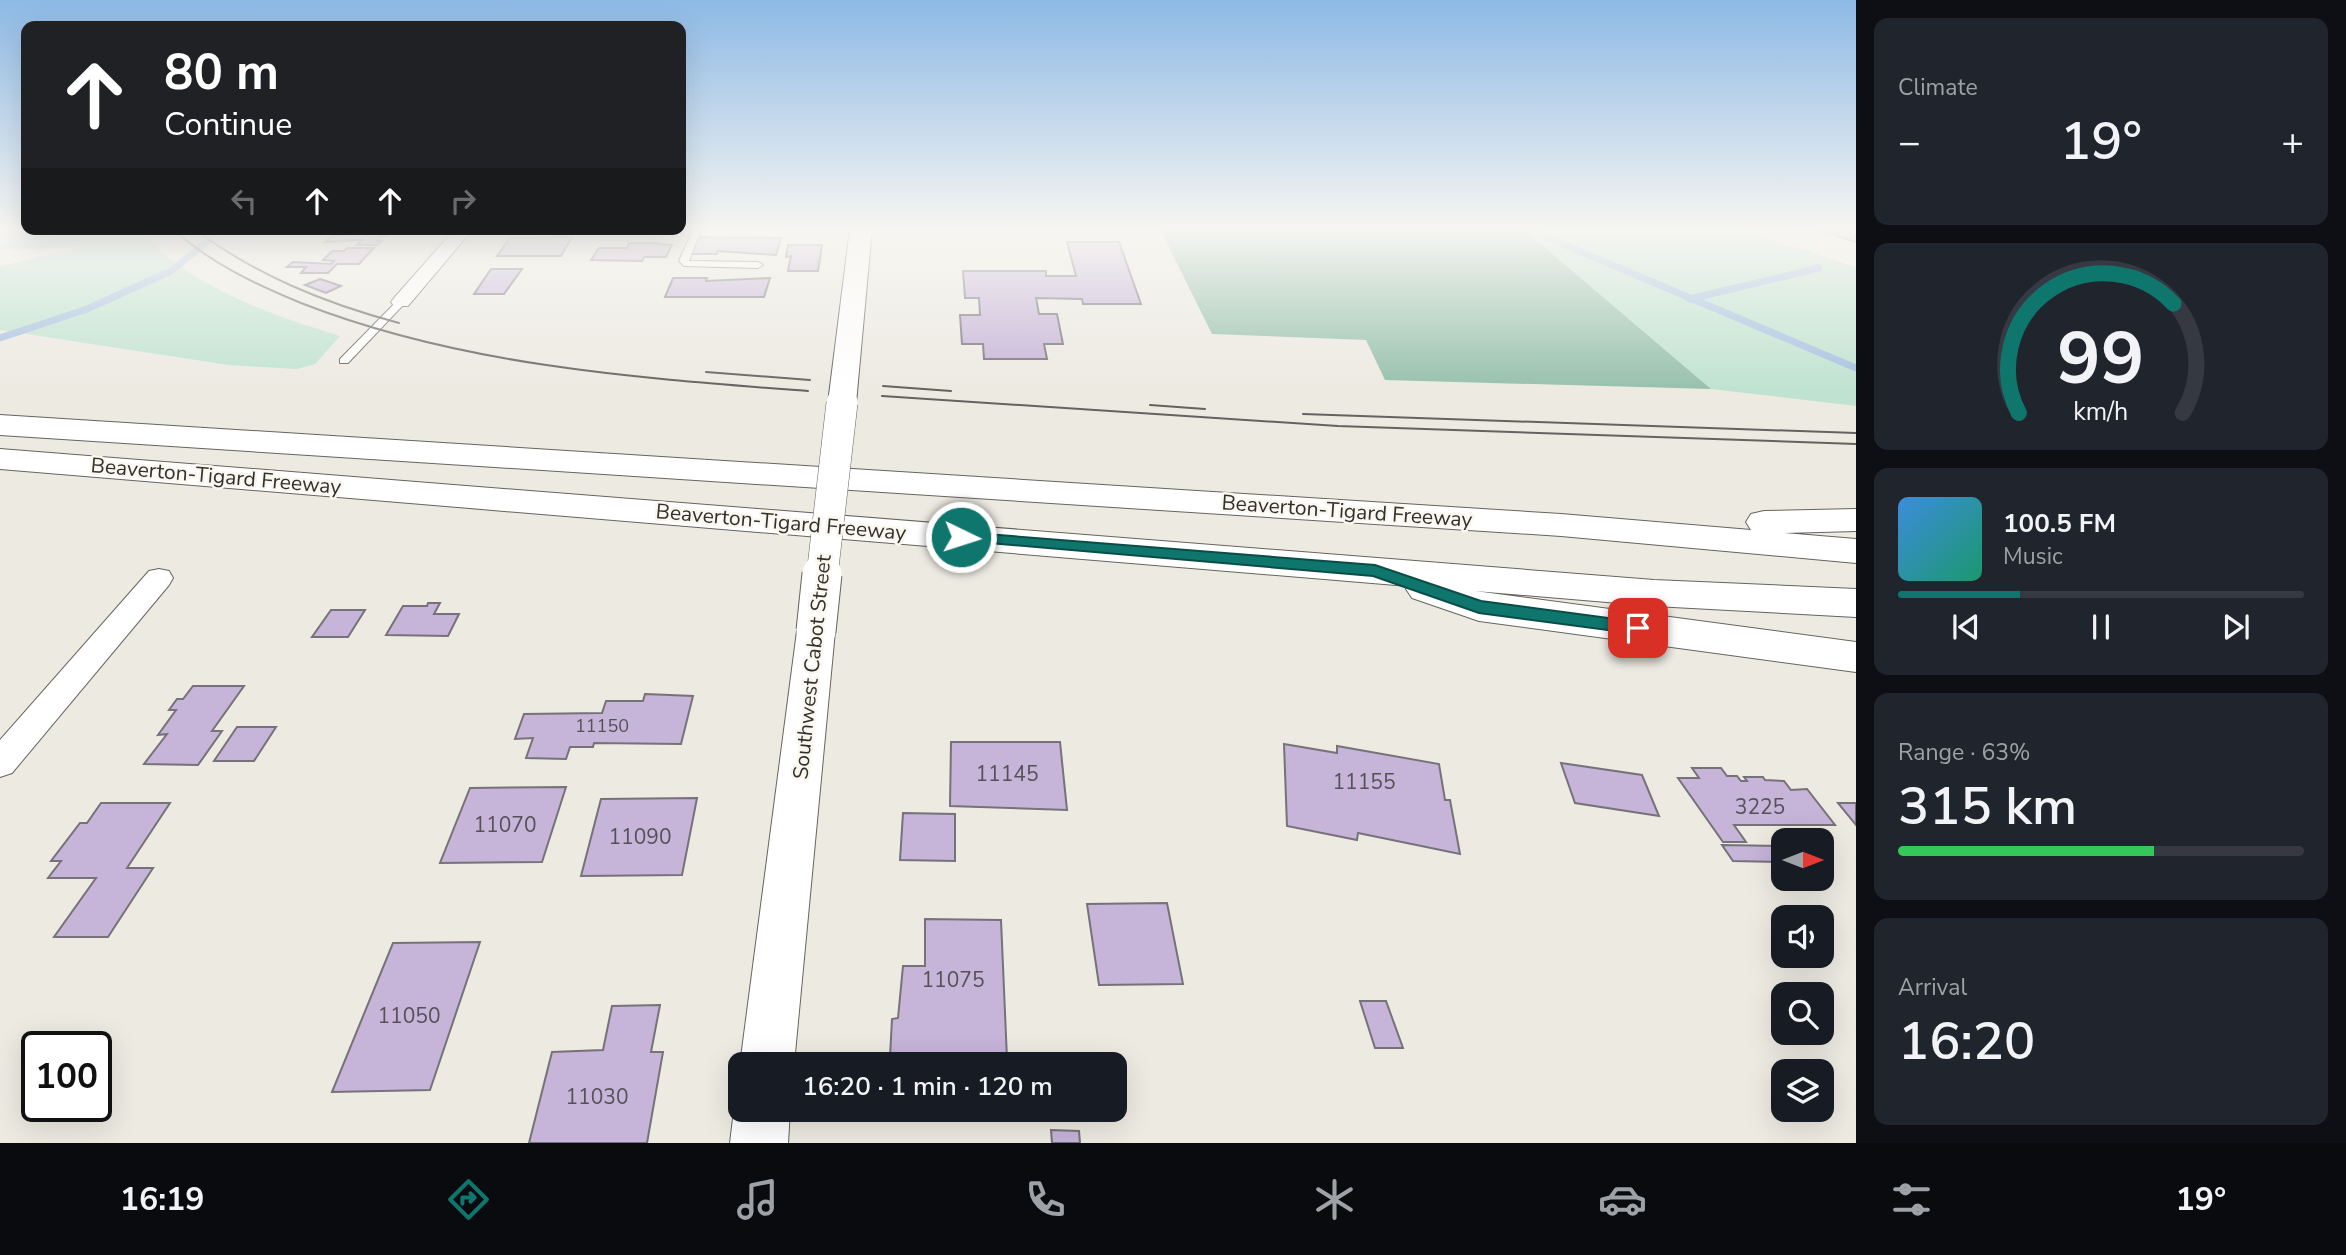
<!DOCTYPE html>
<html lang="en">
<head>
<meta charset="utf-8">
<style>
  :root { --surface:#171b24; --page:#20242c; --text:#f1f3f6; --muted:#9ea1a6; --line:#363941; --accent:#0f766e }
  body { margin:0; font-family:"Nunito Sans",sans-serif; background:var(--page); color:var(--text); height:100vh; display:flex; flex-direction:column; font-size:26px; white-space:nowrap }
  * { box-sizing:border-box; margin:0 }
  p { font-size:23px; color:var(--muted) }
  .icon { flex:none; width:38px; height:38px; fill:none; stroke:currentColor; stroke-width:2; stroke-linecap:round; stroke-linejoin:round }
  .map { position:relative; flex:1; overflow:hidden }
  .panel { display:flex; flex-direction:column; gap:18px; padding:18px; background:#0d0f14; width:490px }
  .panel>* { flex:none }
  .top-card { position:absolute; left:21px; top:21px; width:665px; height:214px; border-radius:14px; box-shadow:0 7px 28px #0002; background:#202124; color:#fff; overflow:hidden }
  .needle { width:46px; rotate:90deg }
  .controls { position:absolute; left:1771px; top:828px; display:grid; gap:14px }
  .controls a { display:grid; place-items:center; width:63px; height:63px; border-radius:14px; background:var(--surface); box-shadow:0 7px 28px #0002; font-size:35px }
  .speed { position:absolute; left:21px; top:1031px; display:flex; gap:14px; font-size:35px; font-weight:700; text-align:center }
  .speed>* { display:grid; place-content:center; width:91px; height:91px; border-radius:50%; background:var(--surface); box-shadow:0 7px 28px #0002; line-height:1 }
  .speed .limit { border:4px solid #111; border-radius:10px; background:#fff; color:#111 }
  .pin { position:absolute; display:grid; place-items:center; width:60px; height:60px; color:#fff; margin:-30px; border-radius:14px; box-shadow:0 4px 10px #0006 }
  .me { position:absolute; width:77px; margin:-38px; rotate:94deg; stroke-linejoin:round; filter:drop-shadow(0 0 5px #0008) }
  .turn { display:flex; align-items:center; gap:24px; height:147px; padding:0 28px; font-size:32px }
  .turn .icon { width:91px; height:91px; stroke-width:2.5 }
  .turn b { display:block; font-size:49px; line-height:60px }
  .lanes { display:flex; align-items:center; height:66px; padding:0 28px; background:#0003; justify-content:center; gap:35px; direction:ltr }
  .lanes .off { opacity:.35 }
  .big { font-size:52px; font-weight:600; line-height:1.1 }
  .panel .widget { flex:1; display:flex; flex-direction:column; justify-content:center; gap:10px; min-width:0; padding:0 24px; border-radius:14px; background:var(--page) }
  .panel .dial { align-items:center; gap:0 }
  .dial svg { height:182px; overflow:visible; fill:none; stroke:var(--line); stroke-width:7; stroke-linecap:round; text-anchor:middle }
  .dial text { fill:var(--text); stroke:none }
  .song { display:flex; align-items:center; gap:21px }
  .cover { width:84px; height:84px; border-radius:10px; background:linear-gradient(135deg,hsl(210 70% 55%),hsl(160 70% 35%)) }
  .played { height:7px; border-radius:4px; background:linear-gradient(90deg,var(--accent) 30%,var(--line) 30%) }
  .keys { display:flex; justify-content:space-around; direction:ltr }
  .heat { display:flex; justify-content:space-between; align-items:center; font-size:38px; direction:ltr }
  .charge { height:10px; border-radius:5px; background:linear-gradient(90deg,#34c759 63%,var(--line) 0) }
  .trip { position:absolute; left:728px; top:1052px; width:399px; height:70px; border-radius:14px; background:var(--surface); box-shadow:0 7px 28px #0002; font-weight:600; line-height:70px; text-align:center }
  .tabs { display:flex; height:112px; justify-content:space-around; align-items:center; background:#090b0e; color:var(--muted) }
  .tabs .icon { width:49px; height:49px }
  .tabs .active { color:var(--accent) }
  .tabs b { font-size:32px; color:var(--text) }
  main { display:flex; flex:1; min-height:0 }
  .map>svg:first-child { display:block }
</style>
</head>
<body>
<main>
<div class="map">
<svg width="1856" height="1143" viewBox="0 0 1856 1143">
  <rect width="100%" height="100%" fill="#edeae2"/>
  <!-- green -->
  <g fill="#c0e3d1">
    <path d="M31 229H139C189 287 269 314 340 336L315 364 297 369 229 365 0 330V266L84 247 0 250V243L6 237Z"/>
    <path d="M1523 229H1738L1856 267V406L1711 389Z"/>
  </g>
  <!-- forest -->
  <path fill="#97c1ac" d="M1160 229H1523L1711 389 1385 380 1366 340 1212 334Z"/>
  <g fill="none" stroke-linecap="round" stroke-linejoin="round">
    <!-- stream -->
    <g stroke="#a6c1e1" stroke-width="7">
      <path d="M1527 229 1856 368"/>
      <path d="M1690 299 1819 268"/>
      <path d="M0 338 87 309 171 271 223 229"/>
    </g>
  </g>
  <!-- building -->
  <g fill="#c6b4d9" stroke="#767279" stroke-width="2">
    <path d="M348 229H387L392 230 387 236H381L377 241H382L377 245H357L362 240 325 242 333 235H351L354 231H346Z"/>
    <path d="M1815 229H1856V242Z"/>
    <path d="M572 237 561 256H497L510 238Z"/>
    <path d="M698 237 781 238 776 255 718 251 717 254H690Z"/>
    <path d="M1067 242H1119L1141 304H1083L1082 299 1036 298 1039 314H1057L1063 344H1044L1047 359H984L983 344H962L960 315H980L979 298H965L963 271H1046V276H1076Z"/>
    <path d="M629 243H651L672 245 666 257H644L642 261 591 260 599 248H627Z"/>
    <path d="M788 245H822L818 271H788L791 256 786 257Z"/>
    <path d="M347 248H374L359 264H337L328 273H301L306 267H287L293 262 331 264 334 261 323 260 332 251H344Z"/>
    <path d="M491 269H522L504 294H474Z"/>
    <path d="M673 278H707L706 281 770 278 764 297H665Z"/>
    <path d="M320 279 341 286 326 293 305 285Z"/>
    <path d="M428 603H440L434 614H459L448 636 386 635 403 606H427Z"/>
    <path d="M331 610H365L348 637H312Z"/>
    <path d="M193 686H244L212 731H222L198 765 144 764 167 734 158 735 176 710H169L177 699H183Z"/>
    <path d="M645 694 693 696 681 744 594 743 593 747H570L566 759 526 758 533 738 515 739 524 714 602 713 606 701H643Z"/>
    <path d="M237 727H276L254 761H214Z"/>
    <path d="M951 742H1060L1067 810 950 806Z"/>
    <path d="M1284 744 1337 753V746L1439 764 1445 800H1450L1460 854 1358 833 1357 840 1287 826Z"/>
    <path d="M1561 763 1642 775 1659 816 1575 803Z"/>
    <path d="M1692 768H1721L1727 776H1737L1741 781H1747L1744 777H1763L1765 780 1784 781 1791 790 1807 789 1835 825H1734L1746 842H1723L1678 778H1699Z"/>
    <path d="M566 787 542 862 440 863 470 788Z"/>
    <path d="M697 798 682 875 581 876 601 799Z"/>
    <path d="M101 803H170L127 868H153L108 937H54L96 878H48L61 861H51L80 823H87Z"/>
    <path d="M1838 803H1856V825Z"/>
    <path d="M903 813 955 814V861L900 860Z"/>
    <path d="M1722 845 1783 846V862L1733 861Z"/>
    <path d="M1167 903 1183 984 1099 985 1087 904Z"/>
    <path d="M925 919 1001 920 1007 1059 890 1057 892 1019 898 1018 903 966H925Z"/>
    <path d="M480 942 430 1090 332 1092 393 943Z"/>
    <path d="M1360 1001H1386L1403 1048H1375Z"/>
    <path d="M660 1005 651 1052H663L647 1143H529L552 1052 603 1050 612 1006Z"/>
    <path d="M1051 1130 1079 1131 1080 1143H1052Z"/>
  </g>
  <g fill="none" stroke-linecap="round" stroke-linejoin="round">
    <defs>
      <g id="service">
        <path d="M693 229H701L689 261 758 262 763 265 758 268 684 266 679 261Z"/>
        <path d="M398 300 406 302 348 363H340V359Z"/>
      </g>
      <g id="minor">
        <path d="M455 229H473L408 306H394L391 302 394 298Z"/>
        <path d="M159 569 169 571 173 578 169 585 12 773 0 777V740L149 571Z"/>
      </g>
      <g id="tertiary">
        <path d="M850 229H872L856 403 852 409 842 412 832 409 828 403Z"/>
        <path d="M816 618 829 622 835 631 794 1064 740 1065 797 631 803 622Z"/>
        <path d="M740 1095V1110H790L788 1143H730L734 1110Z"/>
      </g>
      <g id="motorway">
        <path d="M0 415 1561 514 1751 530 1746 522 1751 514 1764 511 1856 509V531L1784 533 1856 539V563L1561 536 0 435Z"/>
        <path d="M0 449 1654 580 1856 589V617L1654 606 1475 591 1856 642V672L1479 621 1412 598 1406 589 1408 586 0 469Z"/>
      </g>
    </defs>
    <!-- service casing -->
    <use href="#service" stroke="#66645d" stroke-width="2"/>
    <!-- minor casing -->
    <use href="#minor" stroke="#66645d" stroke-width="2"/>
    <!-- tertiary casing -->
    <use href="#tertiary" stroke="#66645d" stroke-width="2"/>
    <!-- motorway casing -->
    <use href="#motorway" stroke="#66645d" stroke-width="2"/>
    <!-- service -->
    <use href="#service" fill="#fff" fill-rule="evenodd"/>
    <!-- minor -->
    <use href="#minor" fill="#fff" fill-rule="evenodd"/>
    <!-- tertiary -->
    <use href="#tertiary" fill="#fff" fill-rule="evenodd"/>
    <!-- motorway -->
    <use href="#motorway" fill="#fff" fill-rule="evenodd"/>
    <!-- tram -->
    <g stroke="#65635f" stroke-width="2">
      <path d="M173 229C210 263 255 284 301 303 462 366 637 378 808 391"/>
      <path d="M194 229C256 275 324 303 399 323"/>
      <path d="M706 372 810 380"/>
      <path d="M883 386 951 391"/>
      <path d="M882 396 1338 426 1856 444"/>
      <path d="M1150 405 1205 409"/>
      <path d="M1303 414 1856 433"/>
    </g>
    <defs>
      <path id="tertiary-bridge-far1" d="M822 576 842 403"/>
      <path id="tertiary-bridge" d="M816 631 822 574"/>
    </defs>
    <!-- tertiary-bridge-far1 casing -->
    <use href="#tertiary-bridge-far1" stroke="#66645d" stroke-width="32" stroke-linecap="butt"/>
    <!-- tertiary-bridge casing -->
    <use href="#tertiary-bridge" stroke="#66645d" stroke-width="41" stroke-linecap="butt"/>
    <!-- tertiary-bridge-far1 -->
    <use href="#tertiary-bridge-far1" stroke="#fff" stroke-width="31"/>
    <!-- tertiary-bridge -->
    <use href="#tertiary-bridge" stroke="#fff" stroke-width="39"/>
  </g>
  <!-- sky -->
  <linearGradient id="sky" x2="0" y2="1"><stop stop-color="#8db9e5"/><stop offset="0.59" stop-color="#f7f6f2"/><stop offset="1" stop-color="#f7f6f2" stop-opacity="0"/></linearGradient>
  <rect width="1856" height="389" fill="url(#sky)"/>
  <!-- route -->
  <path fill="#0f766e" stroke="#0a4d48" stroke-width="2" d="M961 532 1375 565 1481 601 1638 622 1647 628 1638 634 1479 613 1373 576 955 540 953 537 955 533Z"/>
  <g text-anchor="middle" stroke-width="5" stroke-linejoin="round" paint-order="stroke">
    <!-- number labels -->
    <g font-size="18" fill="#565158">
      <text x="602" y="732">11150</text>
    </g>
    <!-- street labels -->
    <g font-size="21" fill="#31302d" stroke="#faf7ef">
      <text transform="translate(216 476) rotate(5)" y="7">Beaverton-Tigard Freeway</text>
      <text transform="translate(1347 511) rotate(4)" y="7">Beaverton-Tigard Freeway</text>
      <text transform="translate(781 522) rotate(5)" y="7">Beaverton-Tigard Freeway</text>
      <text transform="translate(812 667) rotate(-84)" y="7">Southwest Cabot Street</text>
    </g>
    <!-- near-number labels -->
    <g font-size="21" fill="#565158">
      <text x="1007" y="781">11145</text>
      <text x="1364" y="789">11155</text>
      <text x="1760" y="814">3225</text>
      <text x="505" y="832">11070</text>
      <text x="640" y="844">11090</text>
      <text x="953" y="987">11075</text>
      <text x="409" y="1023">11050</text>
      <text x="597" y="1104">11030</text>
    </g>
  </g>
</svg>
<div class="controls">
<a><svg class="needle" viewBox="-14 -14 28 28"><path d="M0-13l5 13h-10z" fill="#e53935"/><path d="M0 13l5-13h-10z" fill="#9ea1a6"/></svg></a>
<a><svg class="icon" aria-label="sound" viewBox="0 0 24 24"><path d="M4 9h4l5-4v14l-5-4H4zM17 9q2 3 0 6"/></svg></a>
<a><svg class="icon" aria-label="search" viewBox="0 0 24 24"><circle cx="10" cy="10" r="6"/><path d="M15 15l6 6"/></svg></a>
<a><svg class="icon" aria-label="layers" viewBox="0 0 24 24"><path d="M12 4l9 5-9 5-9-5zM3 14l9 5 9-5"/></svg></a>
</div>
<div class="speed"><div class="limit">100</div></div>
<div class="pin" style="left:1638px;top:628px;background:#d93025"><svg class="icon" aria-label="arrive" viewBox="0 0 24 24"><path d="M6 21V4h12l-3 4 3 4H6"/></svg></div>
<svg class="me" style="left:961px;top:537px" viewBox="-20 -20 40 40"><circle r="17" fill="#0f766e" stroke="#fff" stroke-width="3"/><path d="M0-11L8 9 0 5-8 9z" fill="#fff"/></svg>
<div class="trip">16:20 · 1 min · 120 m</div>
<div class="top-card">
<div class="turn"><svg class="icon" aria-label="ahead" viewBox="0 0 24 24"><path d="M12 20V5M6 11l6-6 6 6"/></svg><div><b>80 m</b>Continue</div></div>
<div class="lanes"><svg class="icon off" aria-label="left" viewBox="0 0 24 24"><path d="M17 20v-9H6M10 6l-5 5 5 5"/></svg><svg class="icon" aria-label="ahead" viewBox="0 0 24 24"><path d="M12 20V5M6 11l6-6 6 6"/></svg><svg class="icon" aria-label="ahead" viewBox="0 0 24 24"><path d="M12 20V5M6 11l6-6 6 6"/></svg><svg class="icon off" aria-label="right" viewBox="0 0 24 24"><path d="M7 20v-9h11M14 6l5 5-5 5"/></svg></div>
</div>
</div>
<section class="panel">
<div class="widget"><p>Climate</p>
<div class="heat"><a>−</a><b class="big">19°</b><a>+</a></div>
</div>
<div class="widget dial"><svg viewBox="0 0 100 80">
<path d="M14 69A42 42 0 1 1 86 69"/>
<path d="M14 69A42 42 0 0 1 82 21" stroke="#0f766e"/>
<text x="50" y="56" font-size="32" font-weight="700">99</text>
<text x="50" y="72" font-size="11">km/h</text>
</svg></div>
<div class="widget">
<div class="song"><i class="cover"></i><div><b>100.5 FM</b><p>Music</p></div></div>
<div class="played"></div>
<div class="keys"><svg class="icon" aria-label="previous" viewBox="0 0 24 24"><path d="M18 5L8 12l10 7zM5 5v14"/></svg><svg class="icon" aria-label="pause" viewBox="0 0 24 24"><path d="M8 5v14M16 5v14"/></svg><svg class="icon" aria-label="next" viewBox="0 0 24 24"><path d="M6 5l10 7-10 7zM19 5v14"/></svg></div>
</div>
<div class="widget"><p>Range · 63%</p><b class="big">315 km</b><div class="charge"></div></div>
<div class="widget"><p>Arrival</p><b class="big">16:20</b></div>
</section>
</main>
<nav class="tabs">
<b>16:19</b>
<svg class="icon active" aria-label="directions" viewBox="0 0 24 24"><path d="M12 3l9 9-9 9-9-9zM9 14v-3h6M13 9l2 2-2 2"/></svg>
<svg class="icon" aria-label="music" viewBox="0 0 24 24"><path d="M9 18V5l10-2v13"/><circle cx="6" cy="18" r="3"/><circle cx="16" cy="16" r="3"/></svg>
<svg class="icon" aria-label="phone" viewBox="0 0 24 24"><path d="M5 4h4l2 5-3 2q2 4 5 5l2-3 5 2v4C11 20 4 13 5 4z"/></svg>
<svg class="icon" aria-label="climate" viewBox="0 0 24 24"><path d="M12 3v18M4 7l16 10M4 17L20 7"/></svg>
<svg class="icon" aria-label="car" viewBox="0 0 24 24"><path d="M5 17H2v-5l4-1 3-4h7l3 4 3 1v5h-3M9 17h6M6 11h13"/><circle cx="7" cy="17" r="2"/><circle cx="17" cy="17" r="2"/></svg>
<svg class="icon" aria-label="filters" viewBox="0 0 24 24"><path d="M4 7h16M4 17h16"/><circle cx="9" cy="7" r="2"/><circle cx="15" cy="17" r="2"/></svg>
<b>19°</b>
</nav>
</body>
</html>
